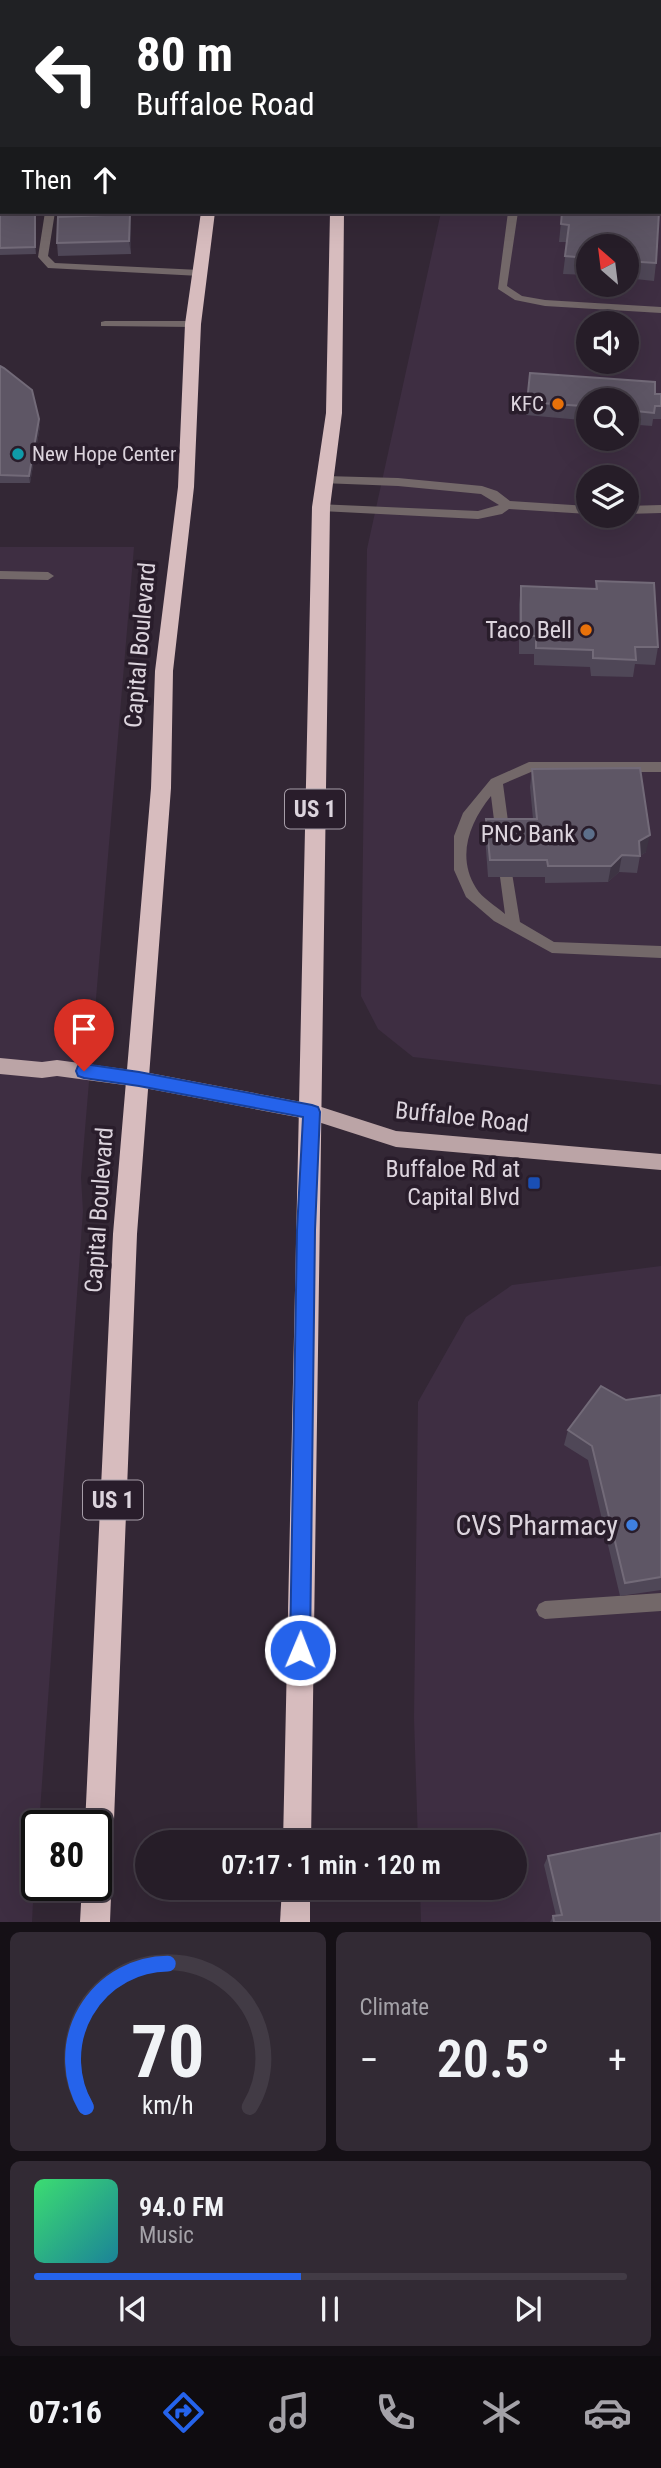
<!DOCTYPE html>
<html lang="en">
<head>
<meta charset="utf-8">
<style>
  :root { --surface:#261d28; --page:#322a34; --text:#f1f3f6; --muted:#a4a2a8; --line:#423b45; --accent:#2563eb }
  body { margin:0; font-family:"Roboto Condensed",sans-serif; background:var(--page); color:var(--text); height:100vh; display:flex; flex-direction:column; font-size:26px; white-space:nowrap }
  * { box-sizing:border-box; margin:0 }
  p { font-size:23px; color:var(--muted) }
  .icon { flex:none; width:38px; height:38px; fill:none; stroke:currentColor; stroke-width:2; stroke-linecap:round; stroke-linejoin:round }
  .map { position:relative; height:1922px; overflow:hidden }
  .sheet { display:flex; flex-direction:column; gap:10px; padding:10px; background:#151016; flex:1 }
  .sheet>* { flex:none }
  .hud { position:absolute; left:0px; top:0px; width:662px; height:214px; box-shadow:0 7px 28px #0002,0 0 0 2px var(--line); background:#202124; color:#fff; overflow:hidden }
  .needle { width:46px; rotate:332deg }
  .buttons { position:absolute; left:576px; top:234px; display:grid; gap:14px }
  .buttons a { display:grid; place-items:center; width:63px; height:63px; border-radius:50%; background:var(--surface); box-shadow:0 7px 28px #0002,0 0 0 2px var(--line); font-size:35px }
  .speed { position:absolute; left:21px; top:1810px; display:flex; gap:14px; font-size:35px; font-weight:700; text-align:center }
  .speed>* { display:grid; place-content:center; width:91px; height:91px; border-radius:50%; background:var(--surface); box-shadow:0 7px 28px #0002,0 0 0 2px var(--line); line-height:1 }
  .speed .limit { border:4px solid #111; border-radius:10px; background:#fff; color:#111 }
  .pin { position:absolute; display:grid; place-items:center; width:60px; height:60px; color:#fff; margin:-72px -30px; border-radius:50% 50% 50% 0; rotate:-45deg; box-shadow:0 0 7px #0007 }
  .pin .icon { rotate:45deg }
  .me { position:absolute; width:77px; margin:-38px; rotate:1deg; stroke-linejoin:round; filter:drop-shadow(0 0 5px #0008) }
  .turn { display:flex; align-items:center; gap:24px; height:147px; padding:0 21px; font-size:32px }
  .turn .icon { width:91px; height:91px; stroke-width:2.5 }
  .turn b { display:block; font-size:49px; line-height:60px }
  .then { display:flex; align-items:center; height:66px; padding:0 21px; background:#0003; gap:14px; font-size:26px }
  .big { font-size:52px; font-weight:600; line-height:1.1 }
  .sheet .tile { flex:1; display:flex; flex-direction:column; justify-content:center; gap:10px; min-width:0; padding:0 24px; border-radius:10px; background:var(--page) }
  .sheet .dial { align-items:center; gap:0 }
  .dial svg { height:182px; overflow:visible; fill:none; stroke:var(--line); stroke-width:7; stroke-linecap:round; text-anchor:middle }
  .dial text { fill:var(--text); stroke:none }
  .song { display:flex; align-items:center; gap:21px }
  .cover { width:84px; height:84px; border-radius:10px; background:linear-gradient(135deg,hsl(140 70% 55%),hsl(190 70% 35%)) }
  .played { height:7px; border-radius:4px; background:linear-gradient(90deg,var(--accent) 45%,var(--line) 45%) }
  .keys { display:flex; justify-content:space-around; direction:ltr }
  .heat { display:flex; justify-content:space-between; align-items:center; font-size:38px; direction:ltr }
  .sheet .tiles { flex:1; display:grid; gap:10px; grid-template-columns:1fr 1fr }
  .tile:last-child { grid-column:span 2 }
  .trip { position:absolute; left:135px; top:1830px; width:392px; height:70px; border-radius:35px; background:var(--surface); box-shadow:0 7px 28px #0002,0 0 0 2px var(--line); font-weight:600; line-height:70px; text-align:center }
  .dock { display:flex; height:112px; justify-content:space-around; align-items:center; background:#0f0c10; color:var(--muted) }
  .dock .icon { width:49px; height:49px }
  .dock .current { color:var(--accent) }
  .dock b { font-size:32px; color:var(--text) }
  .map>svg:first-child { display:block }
</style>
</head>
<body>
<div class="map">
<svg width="661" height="1922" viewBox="0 0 661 1922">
  <rect width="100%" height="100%" fill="#332735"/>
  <!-- built -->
  <g fill="#3e2e42" fill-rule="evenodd">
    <path d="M661 112V1085L413 1057 378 1029 361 996 367 549 441 212H660ZM588 247H626V285H588ZM588 324H626V362H588ZM588 401H626V439H588ZM588 478H626V516H588Z"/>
    <path d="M0 547H134L81 1177 83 1211 39 1825H37L32 1922H0Z"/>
    <path d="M661 1266V1922H421L420 1888H514V1843H418L414 1718 418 1402 466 1317 512 1285Z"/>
  </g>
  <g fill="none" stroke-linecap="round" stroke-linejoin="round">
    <!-- lane -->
    <g fill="#736869" fill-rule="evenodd">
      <path d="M74 0H82L73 2Z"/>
      <rect x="478" y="0" width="8" height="2"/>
      <path d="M2 47V53L0 54V48Z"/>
      <path d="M0 128 2 129V138L0 137Z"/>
      <rect x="660" y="129" width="1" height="6"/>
      <rect x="660" y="143" width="1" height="6"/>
      <path d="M2 157V163L0 164V158Z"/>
      <path d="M45 212H55L48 256 55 263 200 270 205 273 200 276 48 268 38 257Z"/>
      <path d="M508 212H518L507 286 522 296 545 300 661 307V313L545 306 515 300 498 289Z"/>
      <path d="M105 321H193L198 324 193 327 101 326V322Z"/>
      <path d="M325 476 398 478 482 486 497 491 510 501 588 506V514L509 509 502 514 478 519 321 511 315 507 317 504 478 511 499 505 481 494 398 486 321 483V477Z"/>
      <path d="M661 505V513L626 514V506Z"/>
      <path d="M0 571 48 572 54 576 48 580 0 579Z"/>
      <path d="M529 762H661V772H531L503 784 510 836 508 840H498L496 836 491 796C470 822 456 856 476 888 482 898 496 906 505 914L500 877 502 873H512L520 922 554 942 661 946V958L552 953 494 921 466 897 454 870V836L463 813 491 779Z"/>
      <path d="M661 1593V1611L545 1619 539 1616 536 1610 539 1604 545 1601Z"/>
    </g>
    <!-- street -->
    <rect fill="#736869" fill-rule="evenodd" x="0" y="124" width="2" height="6"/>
    <!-- primary -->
    <path fill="#bba4a6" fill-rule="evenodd" d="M0 1058 42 1062 57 1060 139 1071 312 1104 396 1131 661 1154V1170L396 1147 312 1120 139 1087 57 1076 42 1078 0 1074Z"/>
    <!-- highway -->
    <g fill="#d7bcbe" fill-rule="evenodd">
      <rect x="202" y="0" width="12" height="2"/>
      <rect x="305" y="0" width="12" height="2"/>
      <rect x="359" y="0" width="12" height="2"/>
      <path d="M201 212H215L201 324 194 487 173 671 171 788 137 1234 110 1922H80L82 1885H96V1825H85L113 1234 151 788 155 671 178 487 185 324Z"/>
      <path d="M330 212H344L342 413 330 507 311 1843H283L312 507 326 413Z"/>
      <path d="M282 1888H310V1922H280Z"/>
    </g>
  </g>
  <!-- wall -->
  <g fill="#4f4757">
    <path d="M661 0V34H660V2Z"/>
    <path d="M0 200 36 212V254L0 255Z"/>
    <path d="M562 212 656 263 654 281 626 278V247H588V275L563 274 567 242H559Z"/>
    <path d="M131 228V254L58 256 57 243Z"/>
    <path d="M0 366 40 426 30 483H0Z"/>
    <path d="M530 373 661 394V419H653L652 426 626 424V401H588V425L580 424 581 420 526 415Z"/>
    <path d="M596 581 658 647 655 665 635 664 633 677 591 676 590 667 534 665V654H519V604L521 586 595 589Z"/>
    <path d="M532 769 646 852 640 856 637 873 619 872 608 882 545 883V877H488L485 836 486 819H533L530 787Z"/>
    <path d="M661 1395V1590L620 1596 588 1460 564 1445 568 1430 626 1400Z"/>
    <path d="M548 1856 661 1922H550L553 1916H556L544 1865Z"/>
  </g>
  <!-- shaded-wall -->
  <g fill="#3d3443">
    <path d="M0 0H35L31 2H2V17L0 18Z"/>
    <path d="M35 212H36V254L35 247Z"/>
    <path d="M130 214 131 228V254L129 241Z"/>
    <path d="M39 419 40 426 30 483 29 476Z"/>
    <path d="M650 835 646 852 640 856 639 841Z"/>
    <path d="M622 855 619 872 608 882 611 866Z"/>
  </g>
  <!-- building -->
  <g fill="#5e5665" stroke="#726a78" stroke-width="2">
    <path d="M570 0H661V17H660V2H570Z"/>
    <path d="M0 200H2V212H35V247L0 248Z"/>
    <path d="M562 212H659L656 263 626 261V247H588V258L565 256 569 225 561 224Z"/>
    <path d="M130 214 129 241 57 243 58 217Z"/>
    <path d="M0 366 4 368 32 390 39 419 29 476 0 475Z"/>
    <path d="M530 373 655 382V394H661V406H655L654 413 626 410V401H588V411H582V406L527 402Z"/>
    <path d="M596 581 654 583 658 647H635L636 660 593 658V650L536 648V636H521V586L597 589Z"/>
    <path d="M640 768 650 835 639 841 640 856 622 855 611 866H548L547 860H490L486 819H537L532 769Z"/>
    <path d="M601 1386 626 1400 661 1395V1577L625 1583 592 1446 568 1430Z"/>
    <path d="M661 1833V1922H554L553 1916 562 1915 548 1856Z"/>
  </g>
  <!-- route -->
  <path fill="#2563eb" stroke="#184099" stroke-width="2" d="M84 1064 139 1072 312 1105 318 1107 320 1112 315 1230 310 1650 307 1658 300 1661 293 1658 290 1650 297 1230 303 1117 139 1086 84 1078 78 1076 76 1071 78 1066Z"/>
  <!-- markers -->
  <g fill="#e8710a" stroke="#291d2b" stroke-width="2.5">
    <circle cx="558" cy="404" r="7"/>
    <circle cx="586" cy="630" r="7"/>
  </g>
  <circle fill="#0f9aa8" stroke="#291d2b" stroke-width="2.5" cx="18" cy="454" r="7"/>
  <circle fill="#5c6f8a" stroke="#291d2b" stroke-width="2.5" cx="589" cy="834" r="7"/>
  <rect fill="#1a4fb4" stroke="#291d2b" stroke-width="2.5" x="527" y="1176" width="14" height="14" rx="3.5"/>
  <circle fill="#3f7fe0" stroke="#291d2b" stroke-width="2.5" cx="632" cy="1525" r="7"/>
  <g text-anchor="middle" stroke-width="7" stroke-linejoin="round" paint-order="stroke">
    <!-- far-poi labels -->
    <g font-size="21" fill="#dcd4dd" stroke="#291d2b" text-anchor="end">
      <text x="544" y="411">KFC</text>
      <text x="32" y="461" text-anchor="start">New Hope Center</text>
    </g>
    <!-- shield labels -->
    <g fill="#291d2b" stroke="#a69da8" stroke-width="2">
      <rect x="285" y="789.5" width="60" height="39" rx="5"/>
      <rect x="83" y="1480.5" width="60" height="39" rx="5"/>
    </g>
    <g font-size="23" font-weight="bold" fill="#dcd4dd">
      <text x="315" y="817">US 1</text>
      <text x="113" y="1508">US 1</text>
    </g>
    <!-- poi labels -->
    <g font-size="24" fill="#dcd4dd" stroke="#291d2b" text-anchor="end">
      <text x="572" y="638">Taco Bell</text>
      <text x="575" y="842">PNC Bank</text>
      <text x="520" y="1177">Buffaloe Rd at<tspan x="520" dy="28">Capital Blvd</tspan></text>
    </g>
    <!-- street labels -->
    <g font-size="24" fill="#dcd4dd" stroke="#291d2b">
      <text transform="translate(140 645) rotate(-85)" y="8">Capital Boulevard</text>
      <text transform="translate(462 1117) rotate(6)" y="8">Buffaloe Road</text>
      <text transform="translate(99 1210) rotate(-86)" y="8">Capital Boulevard</text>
    </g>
    <!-- near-poi labels -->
    <g font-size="28" fill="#dcd4dd" stroke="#291d2b" text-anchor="end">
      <text x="618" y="1535">CVS Pharmacy</text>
    </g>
  </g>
</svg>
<div class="buttons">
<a><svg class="needle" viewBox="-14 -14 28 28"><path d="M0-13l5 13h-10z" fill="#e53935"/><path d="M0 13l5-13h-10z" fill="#a4a2a8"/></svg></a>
<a><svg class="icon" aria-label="sound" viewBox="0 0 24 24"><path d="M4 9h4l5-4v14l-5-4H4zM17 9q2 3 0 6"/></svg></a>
<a><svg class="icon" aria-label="search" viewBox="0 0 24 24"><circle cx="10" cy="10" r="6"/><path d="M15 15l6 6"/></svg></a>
<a><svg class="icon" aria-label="layers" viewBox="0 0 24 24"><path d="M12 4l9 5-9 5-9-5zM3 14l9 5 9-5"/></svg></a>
</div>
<div class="speed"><div class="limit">80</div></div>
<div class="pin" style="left:84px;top:1071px;background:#d93025"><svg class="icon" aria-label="arrive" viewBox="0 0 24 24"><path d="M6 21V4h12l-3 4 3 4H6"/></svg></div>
<svg class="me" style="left:300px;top:1650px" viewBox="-20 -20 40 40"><circle r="17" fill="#2563eb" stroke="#fff" stroke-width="3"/><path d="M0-11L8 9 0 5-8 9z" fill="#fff"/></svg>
<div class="trip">07:17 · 1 min · 120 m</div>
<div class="hud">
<div class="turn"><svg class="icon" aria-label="left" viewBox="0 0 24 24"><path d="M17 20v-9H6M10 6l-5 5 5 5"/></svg><div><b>80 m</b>Buffaloe Road</div></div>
<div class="then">Then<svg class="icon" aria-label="ahead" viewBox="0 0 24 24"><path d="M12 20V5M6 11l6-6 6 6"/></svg></div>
</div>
</div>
<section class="sheet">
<div class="tiles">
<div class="tile dial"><svg viewBox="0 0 100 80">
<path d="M14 69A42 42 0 1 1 86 69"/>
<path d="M14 69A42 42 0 0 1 50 6" stroke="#2563eb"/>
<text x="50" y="56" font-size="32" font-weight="700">70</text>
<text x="50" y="72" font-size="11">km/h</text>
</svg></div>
<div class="tile"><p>Climate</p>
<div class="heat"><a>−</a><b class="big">20.5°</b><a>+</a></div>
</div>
<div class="tile">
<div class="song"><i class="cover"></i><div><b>94.0 FM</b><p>Music</p></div></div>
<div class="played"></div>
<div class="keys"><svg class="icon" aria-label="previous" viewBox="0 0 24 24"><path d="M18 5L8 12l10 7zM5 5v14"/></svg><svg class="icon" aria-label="pause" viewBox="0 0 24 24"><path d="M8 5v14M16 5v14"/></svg><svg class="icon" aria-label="next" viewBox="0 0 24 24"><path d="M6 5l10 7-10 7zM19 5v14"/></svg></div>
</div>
</div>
</section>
<nav class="dock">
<b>07:16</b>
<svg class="icon current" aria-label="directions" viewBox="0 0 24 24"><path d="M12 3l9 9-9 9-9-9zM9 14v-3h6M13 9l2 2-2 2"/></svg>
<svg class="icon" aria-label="music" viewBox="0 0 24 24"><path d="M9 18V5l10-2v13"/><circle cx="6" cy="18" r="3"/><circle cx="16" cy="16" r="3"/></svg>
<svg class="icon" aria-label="phone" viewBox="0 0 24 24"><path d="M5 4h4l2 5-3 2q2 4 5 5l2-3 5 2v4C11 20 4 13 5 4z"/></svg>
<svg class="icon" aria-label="climate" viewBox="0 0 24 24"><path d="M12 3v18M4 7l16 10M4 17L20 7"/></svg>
<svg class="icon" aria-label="car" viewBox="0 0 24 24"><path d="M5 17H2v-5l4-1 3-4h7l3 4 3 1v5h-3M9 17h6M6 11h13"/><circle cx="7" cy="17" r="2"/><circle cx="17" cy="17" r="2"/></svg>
</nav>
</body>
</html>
